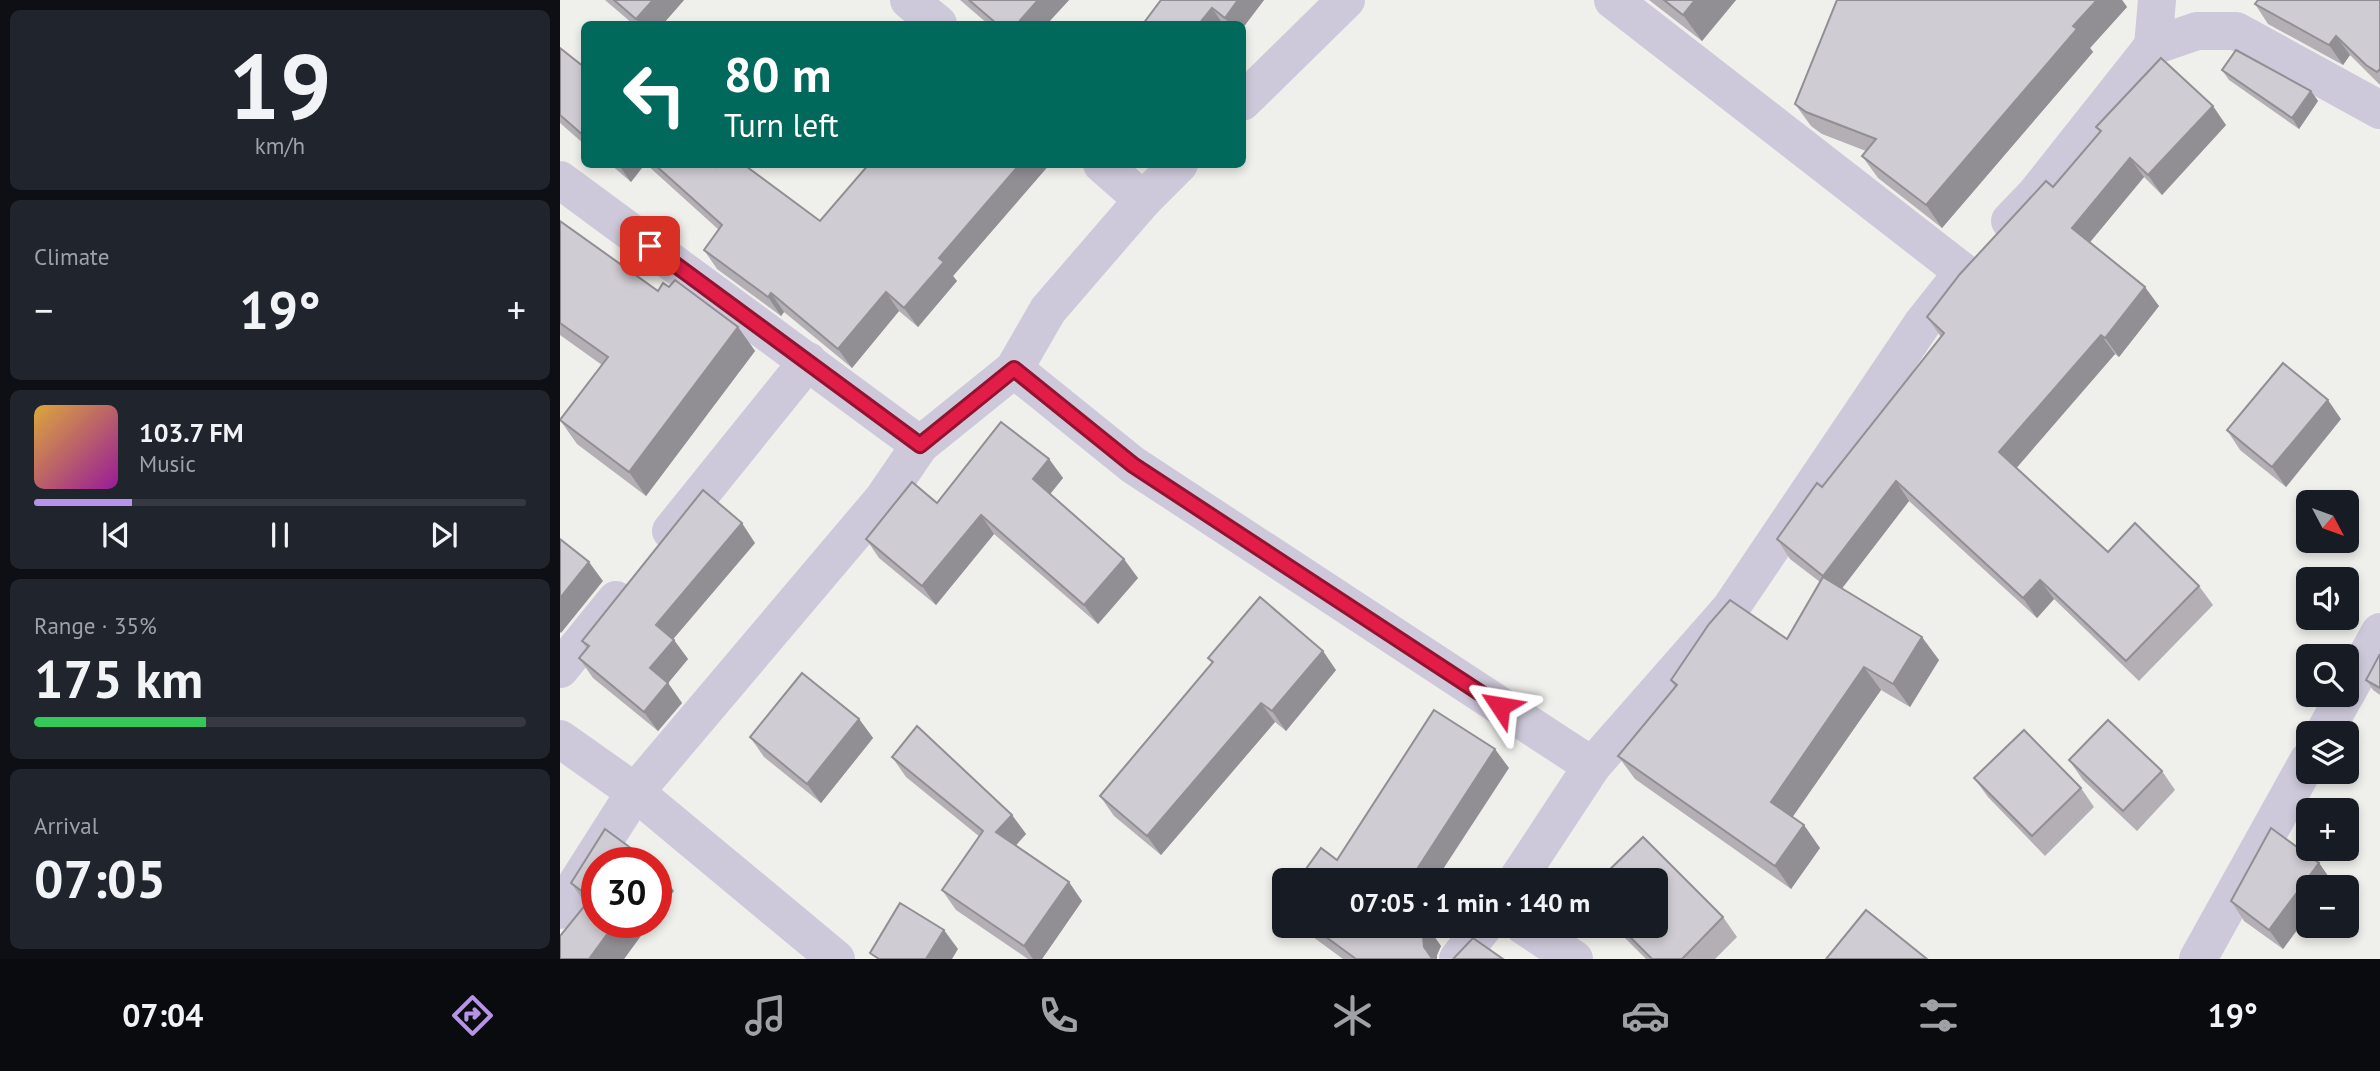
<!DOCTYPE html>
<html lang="en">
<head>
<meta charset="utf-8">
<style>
  :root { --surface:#171b24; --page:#20242c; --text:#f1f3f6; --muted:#9ea1a6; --line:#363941; --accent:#b693e8 }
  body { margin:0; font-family:"PT Sans",sans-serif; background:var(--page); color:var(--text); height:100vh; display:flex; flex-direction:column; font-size:26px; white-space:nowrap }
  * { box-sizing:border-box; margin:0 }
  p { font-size:23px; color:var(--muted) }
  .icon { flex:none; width:38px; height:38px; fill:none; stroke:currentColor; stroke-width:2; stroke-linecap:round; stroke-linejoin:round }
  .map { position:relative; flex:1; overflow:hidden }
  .sheet { display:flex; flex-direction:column; gap:10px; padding:10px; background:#0d0f14; width:560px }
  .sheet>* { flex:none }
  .top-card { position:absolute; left:21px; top:21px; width:665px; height:147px; border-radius:10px; box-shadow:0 4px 10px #0003; background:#00695c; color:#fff; overflow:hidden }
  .needle { width:46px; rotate:131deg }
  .buttons { position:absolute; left:1736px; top:490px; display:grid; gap:14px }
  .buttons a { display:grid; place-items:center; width:63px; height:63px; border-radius:10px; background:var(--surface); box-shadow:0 4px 10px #0003; font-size:35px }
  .speed { position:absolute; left:21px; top:847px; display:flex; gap:14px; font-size:35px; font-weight:700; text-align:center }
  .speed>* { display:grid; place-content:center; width:91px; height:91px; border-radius:50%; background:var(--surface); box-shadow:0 4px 10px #0003; line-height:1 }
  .speed .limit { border:10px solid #d22; background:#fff; color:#111 }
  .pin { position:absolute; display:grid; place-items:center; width:60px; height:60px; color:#fff; margin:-30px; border-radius:14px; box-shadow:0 4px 10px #0006 }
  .me { position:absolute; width:77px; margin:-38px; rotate:303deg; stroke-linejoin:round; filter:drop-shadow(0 0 5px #0008) }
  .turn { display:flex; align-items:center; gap:24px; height:147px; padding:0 28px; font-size:32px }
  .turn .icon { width:91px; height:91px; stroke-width:2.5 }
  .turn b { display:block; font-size:49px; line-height:60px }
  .big { font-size:52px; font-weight:600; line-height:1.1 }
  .sheet .card { flex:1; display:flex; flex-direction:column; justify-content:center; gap:10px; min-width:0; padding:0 24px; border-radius:10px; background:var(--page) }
  .sheet .dial { align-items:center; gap:0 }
  .dial b { font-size:91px; line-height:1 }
  .song { display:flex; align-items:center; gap:21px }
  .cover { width:84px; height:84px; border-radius:10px; background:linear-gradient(135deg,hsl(40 70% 55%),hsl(300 70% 35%)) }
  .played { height:7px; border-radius:4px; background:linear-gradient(90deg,var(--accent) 20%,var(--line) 20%) }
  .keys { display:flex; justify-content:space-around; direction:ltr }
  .heat { display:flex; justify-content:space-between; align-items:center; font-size:38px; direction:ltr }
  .charge { height:10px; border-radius:5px; background:linear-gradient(90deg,#34c759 35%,var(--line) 0) }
  .trip { position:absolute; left:712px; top:868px; width:396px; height:70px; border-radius:10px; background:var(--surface); box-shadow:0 4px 10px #0003; font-weight:600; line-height:70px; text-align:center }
  .menu { display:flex; height:112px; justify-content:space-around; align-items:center; background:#090b0e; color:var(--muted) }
  .menu .icon { width:49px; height:49px }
  .menu .selected { color:var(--accent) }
  .menu b { font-size:32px; color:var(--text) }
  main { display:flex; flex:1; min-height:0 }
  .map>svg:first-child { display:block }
</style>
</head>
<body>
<main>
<section class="sheet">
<div class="card dial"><b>19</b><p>km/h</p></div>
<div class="card"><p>Climate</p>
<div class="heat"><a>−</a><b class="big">19°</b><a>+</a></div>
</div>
<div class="card">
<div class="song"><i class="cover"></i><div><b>103.7 FM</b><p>Music</p></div></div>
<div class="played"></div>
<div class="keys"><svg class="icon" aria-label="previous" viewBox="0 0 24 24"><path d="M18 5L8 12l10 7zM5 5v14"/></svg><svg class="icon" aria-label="pause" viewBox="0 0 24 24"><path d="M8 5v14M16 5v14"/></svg><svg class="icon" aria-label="next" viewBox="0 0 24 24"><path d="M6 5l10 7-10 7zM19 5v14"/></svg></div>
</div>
<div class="card"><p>Range · 35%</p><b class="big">175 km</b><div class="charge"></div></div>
<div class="card"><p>Arrival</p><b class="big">07:05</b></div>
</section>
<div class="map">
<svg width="1820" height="959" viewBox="0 0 1820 959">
  <rect width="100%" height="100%" fill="#efefec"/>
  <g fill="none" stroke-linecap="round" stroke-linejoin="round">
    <!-- minor -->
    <g stroke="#cec9da" stroke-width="38">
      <path d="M349 0 378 24"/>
      <path d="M1053 0 1403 272"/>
      <path d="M1593 46 1597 0"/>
      <path d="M682 102 786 0"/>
      <path d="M542 164 583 200"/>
      <path d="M0 180 360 445"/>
      <path d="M1450 221 1475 195 1593 46 1637 31H1676L1820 110"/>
      <path d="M454 369 573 465 1032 766"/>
      <path d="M111 531 248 361"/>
      <path d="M0 669 56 600"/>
      <path d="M1787 692 1820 632"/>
      <path d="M1764 733 1785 695"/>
      <path d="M0 739 75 792 276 959"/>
      <path d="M957 880 1032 766 1170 609 1362 324 1400 276"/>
      <path d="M0 910 75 792 323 499 360 445 454 369 488 310 583 200 619 164"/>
      <path d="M964 926 1014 959"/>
      <path d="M898 959 924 926"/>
      <path d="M1638 959 1748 761"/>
    </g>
  </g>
  <!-- wall -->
  <g fill="#b3afb5">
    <path d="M45 0H124L103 24H73Z"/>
    <path d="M400 0H509L487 24H428Z"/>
    <path d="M601 0H704L682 29V24H583Z"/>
    <path d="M1089 0H1176L1142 41Z"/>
    <path d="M1276 0H1562L1567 7 1530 48 1533 52 1382 228 1318 178 1302 156 1306 151 1262 134 1251 126 1235 104 1276 1Z"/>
    <path d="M1820 0V85L1790 55 1783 65 1708 24 1695 4Z"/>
    <path d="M0 48 24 67V144L0 123Z"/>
    <path d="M1662 70 1751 91 1758 101 1739 129 1669 80Z"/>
    <path d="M1666 125 1602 195 1584 177 1530 242 1599 306 1559 357 1555 354 1456 468 1548 552 1639 586 1653 605 1579 681 1494 599 1477 618 1349 501 1282 588 1379 660 1350 707 1321 690 1232 817 1260 848 1231 889 1075 779 1058 756 1115 687 1111 680 1227 639 1260 582 1230 559 1217 539 1262 487 1381 337 1367 317 1493 187 1540 132 1536 127Z"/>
    <path d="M50 164H85L71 182Z"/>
    <path d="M86 164H151L260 221 309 164H490L393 276 397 281 358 327 339 311 292 368 224 312 221 316 157 269 144 250 159 230Z"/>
    <path d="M0 221 98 291 109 287 178 327 195 351 86 496 17 444 0 420 42 365 0 335Z"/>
    <path d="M1781 419 1726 487 1680 450 1667 430Z"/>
    <path d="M489 459 503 478 490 494 578 578 538 624 434 534 376 605 319 558 306 539 377 503Z"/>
    <path d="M195 543 113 639 128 659 108 683 122 703 98 731 33 678 19 658 27 649 22 641Z"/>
    <path d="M1820 654V695L1813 690 1806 680Z"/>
    <path d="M648 658 776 670 726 731 715 722 601 855 554 816 540 796 652 663Z"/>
    <path d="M299 719 313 738 261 803 204 757 190 737Z"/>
    <path d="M332 757 452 815 466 834 456 845 522 901 482 959H468L396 910 382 890 420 837 346 777Z"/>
    <path d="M1509 760 1602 771 1615 790 1577 831 1523 780Z"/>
    <path d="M1414 778 1521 788 1534 807 1485 856 1428 797Z"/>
    <path d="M45 829 37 922H91L64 959H0L26 904 11 883Z"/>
    <path d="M1759 863 1773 883 1748 887V915L1723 949 1684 921 1671 901Z"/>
    <path d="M1163 917 1177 937 1155 959H1086L1053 926H1096Z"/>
    <path d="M738 926H866L881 946 877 955V959H783Z"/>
  </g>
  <!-- shaded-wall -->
  <g fill="#928f94">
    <path d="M93 0H124L103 24H80L76 19Z"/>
    <path d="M478 0H509L487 24H457Z"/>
    <path d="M678 0H704L682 29V24H669L665 18Z"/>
    <path d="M1135 0H1176L1142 41 1123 15Z"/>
    <path d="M1537 0H1562L1567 7 1530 48 1533 52 1382 228 1366 205 1513 26Z"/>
    <path d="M652 8 663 24H639Z"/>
    <path d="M1776 36 1790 55 1783 65 1769 45Z"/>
    <path d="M1751 91 1758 101 1739 129 1732 118Z"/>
    <path d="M1653 106 1666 125 1602 195 1588 175Z"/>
    <path d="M1570 158 1584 177 1526 247 1512 228Z"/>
    <path d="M58 164H85L71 182Z"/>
    <path d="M460 164H490L393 276 397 281 358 327 344 308 379 258Z"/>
    <path d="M1585 287 1599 306 1559 357 1545 338Z"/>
    <path d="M326 292 339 311 292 368 278 349Z"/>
    <path d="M211 293 224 312 221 316 208 297Z"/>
    <path d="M178 327 195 351 86 496 69 472Z"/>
    <path d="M1541 335 1555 354 1453 472 1439 452Z"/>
    <path d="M1768 400 1781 419 1726 487 1712 467Z"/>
    <path d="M489 459 503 478 486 499 473 479Z"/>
    <path d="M1336 481 1349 501 1277 595 1263 576Z"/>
    <path d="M421 515 434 534 376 605 362 586Z"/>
    <path d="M182 523 195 543 109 644 96 625Z"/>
    <path d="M564 559 578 578 538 624 524 605Z"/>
    <path d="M29 562 43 581 1 633 0 632V598Z"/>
    <path d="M1480 580 1494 599 1477 618 1463 598Z"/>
    <path d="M1362 637 1379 660 1350 707 1333 684Z"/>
    <path d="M114 640 128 659 104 688 90 668Z"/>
    <path d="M763 651 776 670 726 731 712 711Z"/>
    <path d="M1304 667 1321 690 1227 825 1211 802Z"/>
    <path d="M108 683 122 703 98 731 84 712Z"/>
    <path d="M701 703 715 722 601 855 587 836Z"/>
    <path d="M299 719 313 738 261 803 247 784Z"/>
    <path d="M935 749 949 768 876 880H850Z"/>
    <path d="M452 815 466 834 450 852 436 832Z"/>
    <path d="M1244 825 1260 848 1231 889 1215 866Z"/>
    <path d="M1759 863 1773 883 1769 887H1748V915L1723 949 1709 930Z"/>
    <path d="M97 867 114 891 96 915V868Z"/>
    <path d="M509 882 522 901 482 959H473L464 946Z"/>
    <path d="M56 922H91L64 959H29Z"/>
    <path d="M867 926 881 946 877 955V959H872L864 947 863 936Z"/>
    <path d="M384 930 398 949 392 959H366Z"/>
  </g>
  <!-- building -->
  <g fill="#d0ccd3" stroke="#928f94" stroke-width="2">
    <path d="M54 0H93L76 19Z"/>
    <path d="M409 0H478L457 24H437Z"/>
    <path d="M601 0H678L665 18 652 8 639 24H583Z"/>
    <path d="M1104 0H1135L1123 15Z"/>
    <path d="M1277 0H1537L1513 26 1517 29 1366 205 1302 156 1316 139 1246 112 1235 104Z"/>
    <path d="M1698 0H1820V69L1817 72 1806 65 1776 36 1769 45 1695 4Z"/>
    <path d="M0 48 24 67V136L0 115Z"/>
    <path d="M1676 50 1751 91 1732 118 1662 70Z"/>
    <path d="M1601 58 1653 106 1588 175 1570 158 1512 228 1585 287 1545 338 1541 335 1439 452 1548 552 1575 523 1639 586 1566 661 1480 580 1463 598 1336 481 1263 576 1217 539 1257 483 1262 487 1384 333 1367 317 1400 274 1486 181 1493 187 1541 131 1536 127Z"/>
    <path d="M94 164H151L155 167 157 164H183L260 221 309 164H460L379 258 384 262 344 308 326 292 278 349 211 293 208 297 144 250 162 225Z"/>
    <path d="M0 221 98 291 103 283 109 287 115 280 178 327 69 472 0 420 48 357 0 323Z"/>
    <path d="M1723 363 1768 400 1712 467 1667 430Z"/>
    <path d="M441 422 489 459 473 479 564 559 524 605 421 515 362 586 306 539 352 482 377 503Z"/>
    <path d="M143 490 182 523 96 625 114 640 90 668 108 683 84 712 19 658 29 646 22 641Z"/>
    <path d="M0 539 29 562 0 598Z"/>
    <path d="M1263 577 1362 637 1333 684 1304 667 1211 802 1244 825 1215 866 1058 756 1117 685 1111 680 1149 624 1170 600 1227 639Z"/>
    <path d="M700 597 763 651 712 711 701 703 587 836 540 796 653 662 648 658Z"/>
    <path d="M1820 654V688L1806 680Z"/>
    <path d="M242 673 299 719 247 784 190 737Z"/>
    <path d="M874 710 935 749 850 880H738L761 848 777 860Z"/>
    <path d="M1548 720 1602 771 1563 811 1509 760Z"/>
    <path d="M357 726 452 815 436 832 509 882 464 946 382 890 423 831 332 757Z"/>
    <path d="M1464 730 1521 788 1472 836 1414 778Z"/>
    <path d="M1711 828 1759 863 1709 930 1671 901Z"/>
    <path d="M45 829 91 863H37V922H56L29 959H0V936L31 898 11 883Z"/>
    <path d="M1083 837 1163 917 1122 959H1092L1059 926H1096V880H1039Z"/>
    <path d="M724 898V907L721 904Z"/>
    <path d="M340 903 384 930 366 959H319L310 953Z"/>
    <path d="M1306 910 1367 959H1266Z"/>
    <path d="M751 926H866L863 936 864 947 871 957 876 959H796Z"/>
    <path d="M913 938 943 959H893Z"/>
  </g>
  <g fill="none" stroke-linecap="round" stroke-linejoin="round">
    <defs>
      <path id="route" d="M90 246 360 445 454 369 573 465 940 706"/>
    </defs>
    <!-- route casing -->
    <use href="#route" stroke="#92132f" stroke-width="18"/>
    <!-- route -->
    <use href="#route" stroke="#e11d48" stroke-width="12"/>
  </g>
</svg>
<div class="buttons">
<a><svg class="needle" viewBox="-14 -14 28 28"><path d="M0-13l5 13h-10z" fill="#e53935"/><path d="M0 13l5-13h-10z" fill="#9ea1a6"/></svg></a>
<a><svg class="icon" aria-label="sound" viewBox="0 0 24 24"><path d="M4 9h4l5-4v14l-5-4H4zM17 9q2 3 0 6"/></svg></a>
<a><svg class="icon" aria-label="search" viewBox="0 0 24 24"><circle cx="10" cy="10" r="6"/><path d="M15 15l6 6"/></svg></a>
<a><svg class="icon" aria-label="layers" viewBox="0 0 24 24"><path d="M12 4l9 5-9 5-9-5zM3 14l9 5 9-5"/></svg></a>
<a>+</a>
<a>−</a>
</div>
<div class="speed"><div class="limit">30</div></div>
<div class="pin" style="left:90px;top:246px;background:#d93025"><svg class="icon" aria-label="arrive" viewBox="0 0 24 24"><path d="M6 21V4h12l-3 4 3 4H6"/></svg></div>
<svg class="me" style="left:940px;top:706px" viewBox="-20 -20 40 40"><path d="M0-17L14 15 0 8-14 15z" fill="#e11d48" stroke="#fff" stroke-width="4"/></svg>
<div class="trip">07:05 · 1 min · 140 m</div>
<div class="top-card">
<div class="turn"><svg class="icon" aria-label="left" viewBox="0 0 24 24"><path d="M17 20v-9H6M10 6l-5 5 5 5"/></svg><div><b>80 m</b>Turn left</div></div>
</div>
</div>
</main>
<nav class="menu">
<b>07:04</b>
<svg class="icon selected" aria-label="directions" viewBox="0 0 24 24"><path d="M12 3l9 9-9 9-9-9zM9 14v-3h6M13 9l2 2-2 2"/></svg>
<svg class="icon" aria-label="music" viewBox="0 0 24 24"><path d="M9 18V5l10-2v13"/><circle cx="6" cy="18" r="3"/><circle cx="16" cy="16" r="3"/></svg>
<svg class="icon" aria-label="phone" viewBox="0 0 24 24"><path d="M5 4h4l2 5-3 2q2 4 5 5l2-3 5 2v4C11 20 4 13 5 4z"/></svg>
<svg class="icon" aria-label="climate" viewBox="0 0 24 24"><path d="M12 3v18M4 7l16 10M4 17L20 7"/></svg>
<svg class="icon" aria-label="car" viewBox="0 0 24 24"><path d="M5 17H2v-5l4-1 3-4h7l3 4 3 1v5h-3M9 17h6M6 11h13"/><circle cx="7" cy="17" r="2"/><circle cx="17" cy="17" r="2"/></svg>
<svg class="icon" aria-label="filters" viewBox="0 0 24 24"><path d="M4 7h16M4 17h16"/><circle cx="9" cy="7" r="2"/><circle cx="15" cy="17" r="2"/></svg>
<b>19°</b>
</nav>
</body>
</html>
